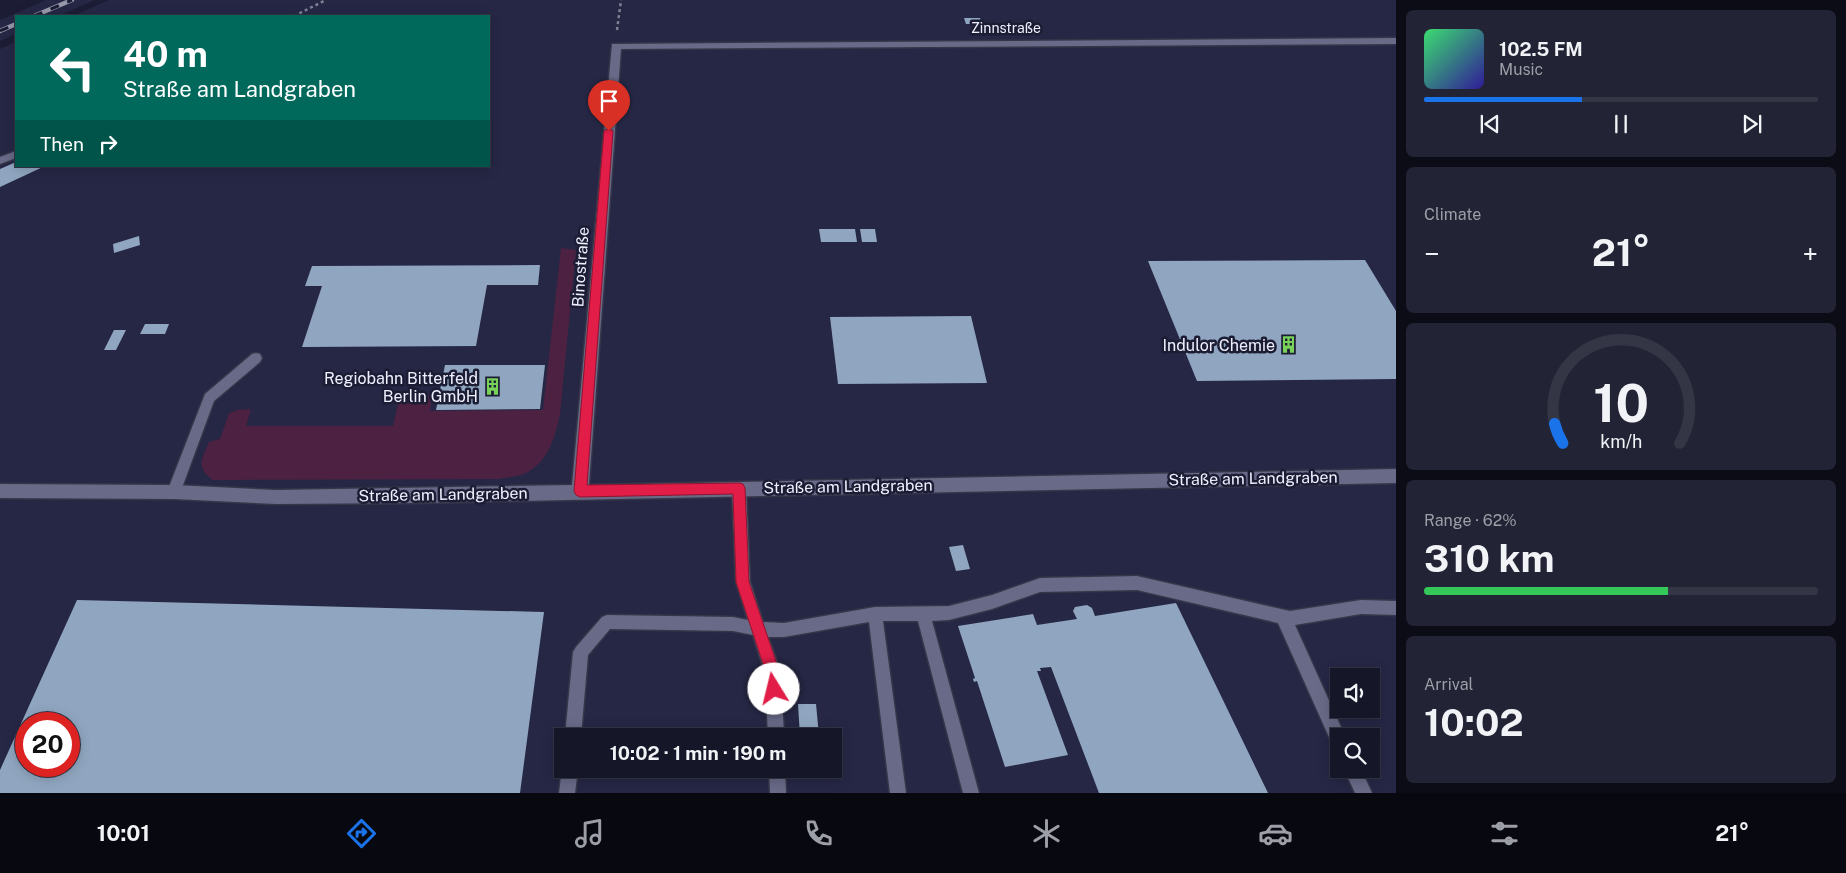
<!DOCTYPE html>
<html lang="en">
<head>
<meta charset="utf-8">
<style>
  :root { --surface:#151628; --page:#222334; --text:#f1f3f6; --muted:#9d9fa8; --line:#343545; --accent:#1a73e8 }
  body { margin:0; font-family:"Public Sans",sans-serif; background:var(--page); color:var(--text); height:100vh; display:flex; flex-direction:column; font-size:19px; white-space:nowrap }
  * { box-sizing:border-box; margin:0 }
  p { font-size:16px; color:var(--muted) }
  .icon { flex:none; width:28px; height:28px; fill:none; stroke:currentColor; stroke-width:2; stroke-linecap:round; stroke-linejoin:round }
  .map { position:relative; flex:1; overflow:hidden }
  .sheet { display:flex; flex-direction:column; gap:10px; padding:10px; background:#0c0c16; width:450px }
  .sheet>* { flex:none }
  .banner { position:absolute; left:15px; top:15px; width:475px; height:152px; border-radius:0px; box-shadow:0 2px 12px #0003,0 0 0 1px var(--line); background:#00695c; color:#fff; overflow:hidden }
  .fabs { position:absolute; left:1330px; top:668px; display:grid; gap:10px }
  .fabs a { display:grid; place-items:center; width:50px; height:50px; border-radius:0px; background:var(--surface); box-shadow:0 2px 12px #0003,0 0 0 1px var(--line); font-size:25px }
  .speed { position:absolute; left:15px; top:712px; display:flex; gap:10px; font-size:25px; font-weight:700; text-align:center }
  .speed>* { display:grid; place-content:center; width:65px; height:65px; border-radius:50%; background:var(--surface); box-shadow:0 2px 12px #0003,0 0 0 1px var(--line); line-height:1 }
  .speed .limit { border:8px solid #d22; background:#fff; color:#111 }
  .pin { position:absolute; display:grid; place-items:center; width:42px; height:42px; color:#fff; margin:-51px -21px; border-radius:50% 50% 50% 0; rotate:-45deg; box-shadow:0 0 5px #0007 }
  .pin .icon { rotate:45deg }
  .me { position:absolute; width:55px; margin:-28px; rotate:351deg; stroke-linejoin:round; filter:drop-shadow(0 0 4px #0008) }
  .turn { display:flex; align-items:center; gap:18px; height:105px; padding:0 25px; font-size:22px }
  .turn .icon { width:65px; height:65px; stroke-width:2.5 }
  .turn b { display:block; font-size:35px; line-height:42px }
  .then { display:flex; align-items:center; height:48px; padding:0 25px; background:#0003; gap:10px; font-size:19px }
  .big { font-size:38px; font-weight:700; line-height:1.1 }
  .sheet .tile { flex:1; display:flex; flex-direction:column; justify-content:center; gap:8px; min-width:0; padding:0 18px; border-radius:8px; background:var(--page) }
  .sheet .dial { align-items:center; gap:0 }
  .dial svg { height:130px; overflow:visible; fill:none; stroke:var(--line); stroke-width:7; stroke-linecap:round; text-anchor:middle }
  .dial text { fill:var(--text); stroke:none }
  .song { display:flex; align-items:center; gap:15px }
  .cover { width:60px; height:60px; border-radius:8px; background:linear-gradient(135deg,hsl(140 70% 55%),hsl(250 70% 35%)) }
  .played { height:5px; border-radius:2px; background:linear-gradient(90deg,var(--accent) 40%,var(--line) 40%) }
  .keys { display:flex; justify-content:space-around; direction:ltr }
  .heat { display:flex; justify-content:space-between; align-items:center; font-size:28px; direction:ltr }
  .charge { height:8px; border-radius:4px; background:linear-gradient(90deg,#34c759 62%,var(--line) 0) }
  .trip { position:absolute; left:554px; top:728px; width:288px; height:50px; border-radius:0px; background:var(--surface); box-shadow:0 2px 12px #0003,0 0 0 1px var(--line); font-weight:700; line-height:50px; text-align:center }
  .tabs { display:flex; height:80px; justify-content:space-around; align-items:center; background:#080910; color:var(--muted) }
  .tabs .icon { width:35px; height:35px }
  .tabs .on { color:var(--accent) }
  .tabs b { font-size:22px; color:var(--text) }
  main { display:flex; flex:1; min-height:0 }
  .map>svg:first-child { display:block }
</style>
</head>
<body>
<main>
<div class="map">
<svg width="1396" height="793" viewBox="0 0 1396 793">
  <rect width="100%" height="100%" fill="#1c1d35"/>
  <!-- built -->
  <g fill="#262745" fill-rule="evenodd">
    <path d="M46 0H95L58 16H16V34L0 41V20Z"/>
    <path d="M109 0H1396V793H0V49L16 42V166H489V16H73ZM1339 676H1371V709H1339ZM26 724H69V766H26ZM562 736H832V769H562ZM1339 736H1371V769H1339Z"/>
  </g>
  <!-- green -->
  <path fill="#4d2141" d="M561 248 576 250 560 414C555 437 549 461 526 473 518 477 507 477 499 479L213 480C195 467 202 460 209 442L220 439 229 413 238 410 251 409 246 426H393L401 391H423L422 395H432L430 411 543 410Z"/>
  <!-- building -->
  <g fill="#90a6c0" fill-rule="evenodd">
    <path d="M964 18H980L982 24H966Z"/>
    <path d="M16 162V166H45L0 187V169Z"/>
    <path d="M819 229H855L857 242H821Z"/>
    <path d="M860 229H875L877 242H862Z"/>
    <path d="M139 236 140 245 114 253 113 244Z"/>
    <path d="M1365 260 1396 311V379L1197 381 1148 261Z"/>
    <path d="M540 265 538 285H487L476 346 302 347 322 286H305L312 266Z"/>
    <path d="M971 316 987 383 838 384 830 317Z"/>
    <path d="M145 324H169L165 334H140Z"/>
    <path d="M114 330H126L116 350H104Z"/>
    <path d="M445 365H545L540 409 436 410Z"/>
    <path d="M963 545 970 569 956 571 949 547Z"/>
    <path d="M77 600 544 612 520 793H0V770ZM26 724H69V766H26Z"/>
    <path d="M1176 603 1268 793H1099L1051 667 1040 668 1041 671H1037L1068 755 1005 767 977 681 974 682 973 679 975 678 958 626 1033 614 1037 625 1077 619 1073 611 1075 607 1087 605 1092 608 1095 616Z"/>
    <path d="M798 704H816L819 736H800Z"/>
  </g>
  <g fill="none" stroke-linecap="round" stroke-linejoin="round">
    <defs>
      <g id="lane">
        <path d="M16 151V158L0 164V157Z"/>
        <path d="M256 353 260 354 262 358 260 362 214 401 179 496 174 498 169 496 167 492 205 394 252 354Z"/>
        <path d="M739 482 744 484 746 488 750 582 763 622 784 623 875 607 949 606 992 595 1040 578 1137 576 1290 611 1361 600 1396 601V615L1361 614 1295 625 1345 736H1339V748L1333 746 1278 623 1137 590 1040 592 992 609 949 620 932 621 979 793H963L918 621H883L906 793H890L869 622 784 637H768L781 673 784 736H768L765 673 753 635 733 631 610 629 588 655 581 736H565L573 652 576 647 602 617 607 615 733 617 748 620 736 582 732 488 734 484Z"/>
        <path d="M562 768 578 769 575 793H559Z"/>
        <path d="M769 769H785L786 793H770Z"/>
        <path d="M1344 769H1361L1372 793H1355Z"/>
      </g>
      <path id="street" d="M1396 38V44L621 49 589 485 1396 469V483L417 503 276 504 174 499 0 498V484L174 485 276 490 572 485 612 44Z"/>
    </defs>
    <!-- lane casing -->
    <use href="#lane" stroke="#353649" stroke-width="3"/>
    <!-- street casing -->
    <use href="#street" stroke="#353649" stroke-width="3"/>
    <!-- path -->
    <g stroke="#7f8093" stroke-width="2.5" stroke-dasharray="3 3" stroke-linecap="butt">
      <path d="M294 16 326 0"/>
      <path d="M617 30 621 0"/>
    </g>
    <!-- lane -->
    <use href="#lane" fill="#686a87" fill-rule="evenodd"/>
    <!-- street -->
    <use href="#street" fill="#686a87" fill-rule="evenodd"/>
    <defs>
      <g id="rail">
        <path d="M34 16 72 0"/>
        <path d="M0 31 16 24"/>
      </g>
    </defs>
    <!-- rail casing -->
    <use href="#rail" stroke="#9798aa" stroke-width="4.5"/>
    <!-- rail -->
    <use href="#rail" stroke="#1c1d35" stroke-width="3" stroke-dasharray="9" stroke-linecap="butt"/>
  </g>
  <!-- route -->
  <path fill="#e11d48" stroke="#92132f" d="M609 128 613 131 587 485 739 483 743 484 745 488 749 582 780 673 781 689 779 694 774 696 769 694 766 673 736 582 733 494 580 497 576 495 574 491 604 131Z"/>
  <!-- icons -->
  <defs>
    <symbol id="building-bare" viewBox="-9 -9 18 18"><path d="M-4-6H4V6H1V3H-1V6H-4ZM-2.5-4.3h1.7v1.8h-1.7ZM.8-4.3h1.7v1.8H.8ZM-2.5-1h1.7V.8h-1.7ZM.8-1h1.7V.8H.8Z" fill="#78d158" stroke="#1c1d35" stroke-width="2.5" paint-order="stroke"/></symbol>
  </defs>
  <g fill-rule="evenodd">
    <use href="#building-bare" x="1276" y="332" width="25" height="25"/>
    <use href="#building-bare" x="480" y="374" width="25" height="25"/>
  </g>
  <g text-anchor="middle" stroke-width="5" stroke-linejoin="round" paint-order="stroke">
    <!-- far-street labels -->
    <g font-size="14" fill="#eff0fe" stroke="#1c1d35">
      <text x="1006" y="33">Zinnstraße</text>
    </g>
    <!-- street labels -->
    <g font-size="16" fill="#eff0fe" stroke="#1c1d35">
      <text transform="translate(580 267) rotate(-86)" y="6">Binostraße</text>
      <text transform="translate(1253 478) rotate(-1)" y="6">Straße am Landgraben</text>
      <text transform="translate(848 486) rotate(-1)" y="6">Straße am Landgraben</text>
      <text transform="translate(443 494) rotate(-1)" y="6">Straße am Landgraben</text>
    </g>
    <!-- poi labels -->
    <g font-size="16" fill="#eff0fe" stroke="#1c1d35" text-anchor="end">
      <text x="1275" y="351">Indulor Chemie</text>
      <text x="478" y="384">Regiobahn Bitterfeld<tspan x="478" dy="18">Berlin GmbH</tspan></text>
    </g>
  </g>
</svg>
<div class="fabs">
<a><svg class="icon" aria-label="sound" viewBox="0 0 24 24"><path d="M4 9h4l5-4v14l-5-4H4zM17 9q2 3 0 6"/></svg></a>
<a><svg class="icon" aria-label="search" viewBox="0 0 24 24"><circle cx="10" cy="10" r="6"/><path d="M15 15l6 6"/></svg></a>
</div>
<div class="speed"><div class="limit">20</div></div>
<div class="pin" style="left:609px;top:131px;background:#d93025"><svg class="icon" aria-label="arrive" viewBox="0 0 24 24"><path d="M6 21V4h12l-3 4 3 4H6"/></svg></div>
<svg class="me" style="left:774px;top:689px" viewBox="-20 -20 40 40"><circle r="19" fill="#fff"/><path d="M0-13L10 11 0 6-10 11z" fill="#e11d48"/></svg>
<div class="trip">10:02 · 1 min · 190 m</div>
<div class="banner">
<div class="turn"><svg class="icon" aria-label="left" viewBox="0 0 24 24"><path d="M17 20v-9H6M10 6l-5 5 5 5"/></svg><div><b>40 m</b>Straße am Landgraben</div></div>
<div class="then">Then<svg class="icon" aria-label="right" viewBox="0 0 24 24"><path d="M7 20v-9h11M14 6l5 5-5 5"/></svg></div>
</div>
</div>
<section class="sheet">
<div class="tile">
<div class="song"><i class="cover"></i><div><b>102.5 FM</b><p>Music</p></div></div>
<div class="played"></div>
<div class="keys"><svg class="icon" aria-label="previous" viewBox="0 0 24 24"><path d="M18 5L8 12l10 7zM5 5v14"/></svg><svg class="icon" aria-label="pause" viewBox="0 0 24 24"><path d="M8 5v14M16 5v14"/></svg><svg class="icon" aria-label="next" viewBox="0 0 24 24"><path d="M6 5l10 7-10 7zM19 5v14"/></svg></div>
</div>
<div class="tile"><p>Climate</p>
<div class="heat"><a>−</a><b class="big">21°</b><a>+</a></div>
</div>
<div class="tile dial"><svg viewBox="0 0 100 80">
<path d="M14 69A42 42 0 1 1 86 69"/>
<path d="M14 69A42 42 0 0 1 9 57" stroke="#1a73e8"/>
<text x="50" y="56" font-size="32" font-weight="700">10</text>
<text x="50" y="72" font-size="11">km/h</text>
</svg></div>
<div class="tile"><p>Range · 62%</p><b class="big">310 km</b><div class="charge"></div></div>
<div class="tile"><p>Arrival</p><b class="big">10:02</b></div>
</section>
</main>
<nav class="tabs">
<b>10:01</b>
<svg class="icon on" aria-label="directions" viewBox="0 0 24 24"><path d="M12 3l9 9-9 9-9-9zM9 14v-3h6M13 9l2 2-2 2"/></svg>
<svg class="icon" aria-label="music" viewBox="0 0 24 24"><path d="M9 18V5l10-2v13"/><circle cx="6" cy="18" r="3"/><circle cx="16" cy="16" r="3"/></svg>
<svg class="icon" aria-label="phone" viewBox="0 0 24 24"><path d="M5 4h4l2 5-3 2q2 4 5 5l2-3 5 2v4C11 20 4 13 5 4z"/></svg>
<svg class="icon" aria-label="climate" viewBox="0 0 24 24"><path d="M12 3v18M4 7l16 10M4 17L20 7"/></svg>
<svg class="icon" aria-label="car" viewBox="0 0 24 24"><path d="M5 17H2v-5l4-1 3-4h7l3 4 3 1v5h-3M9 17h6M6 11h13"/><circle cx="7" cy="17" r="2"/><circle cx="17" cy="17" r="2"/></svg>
<svg class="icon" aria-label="filters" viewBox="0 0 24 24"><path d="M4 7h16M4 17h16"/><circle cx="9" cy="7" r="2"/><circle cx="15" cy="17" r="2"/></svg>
<b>21°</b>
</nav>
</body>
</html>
